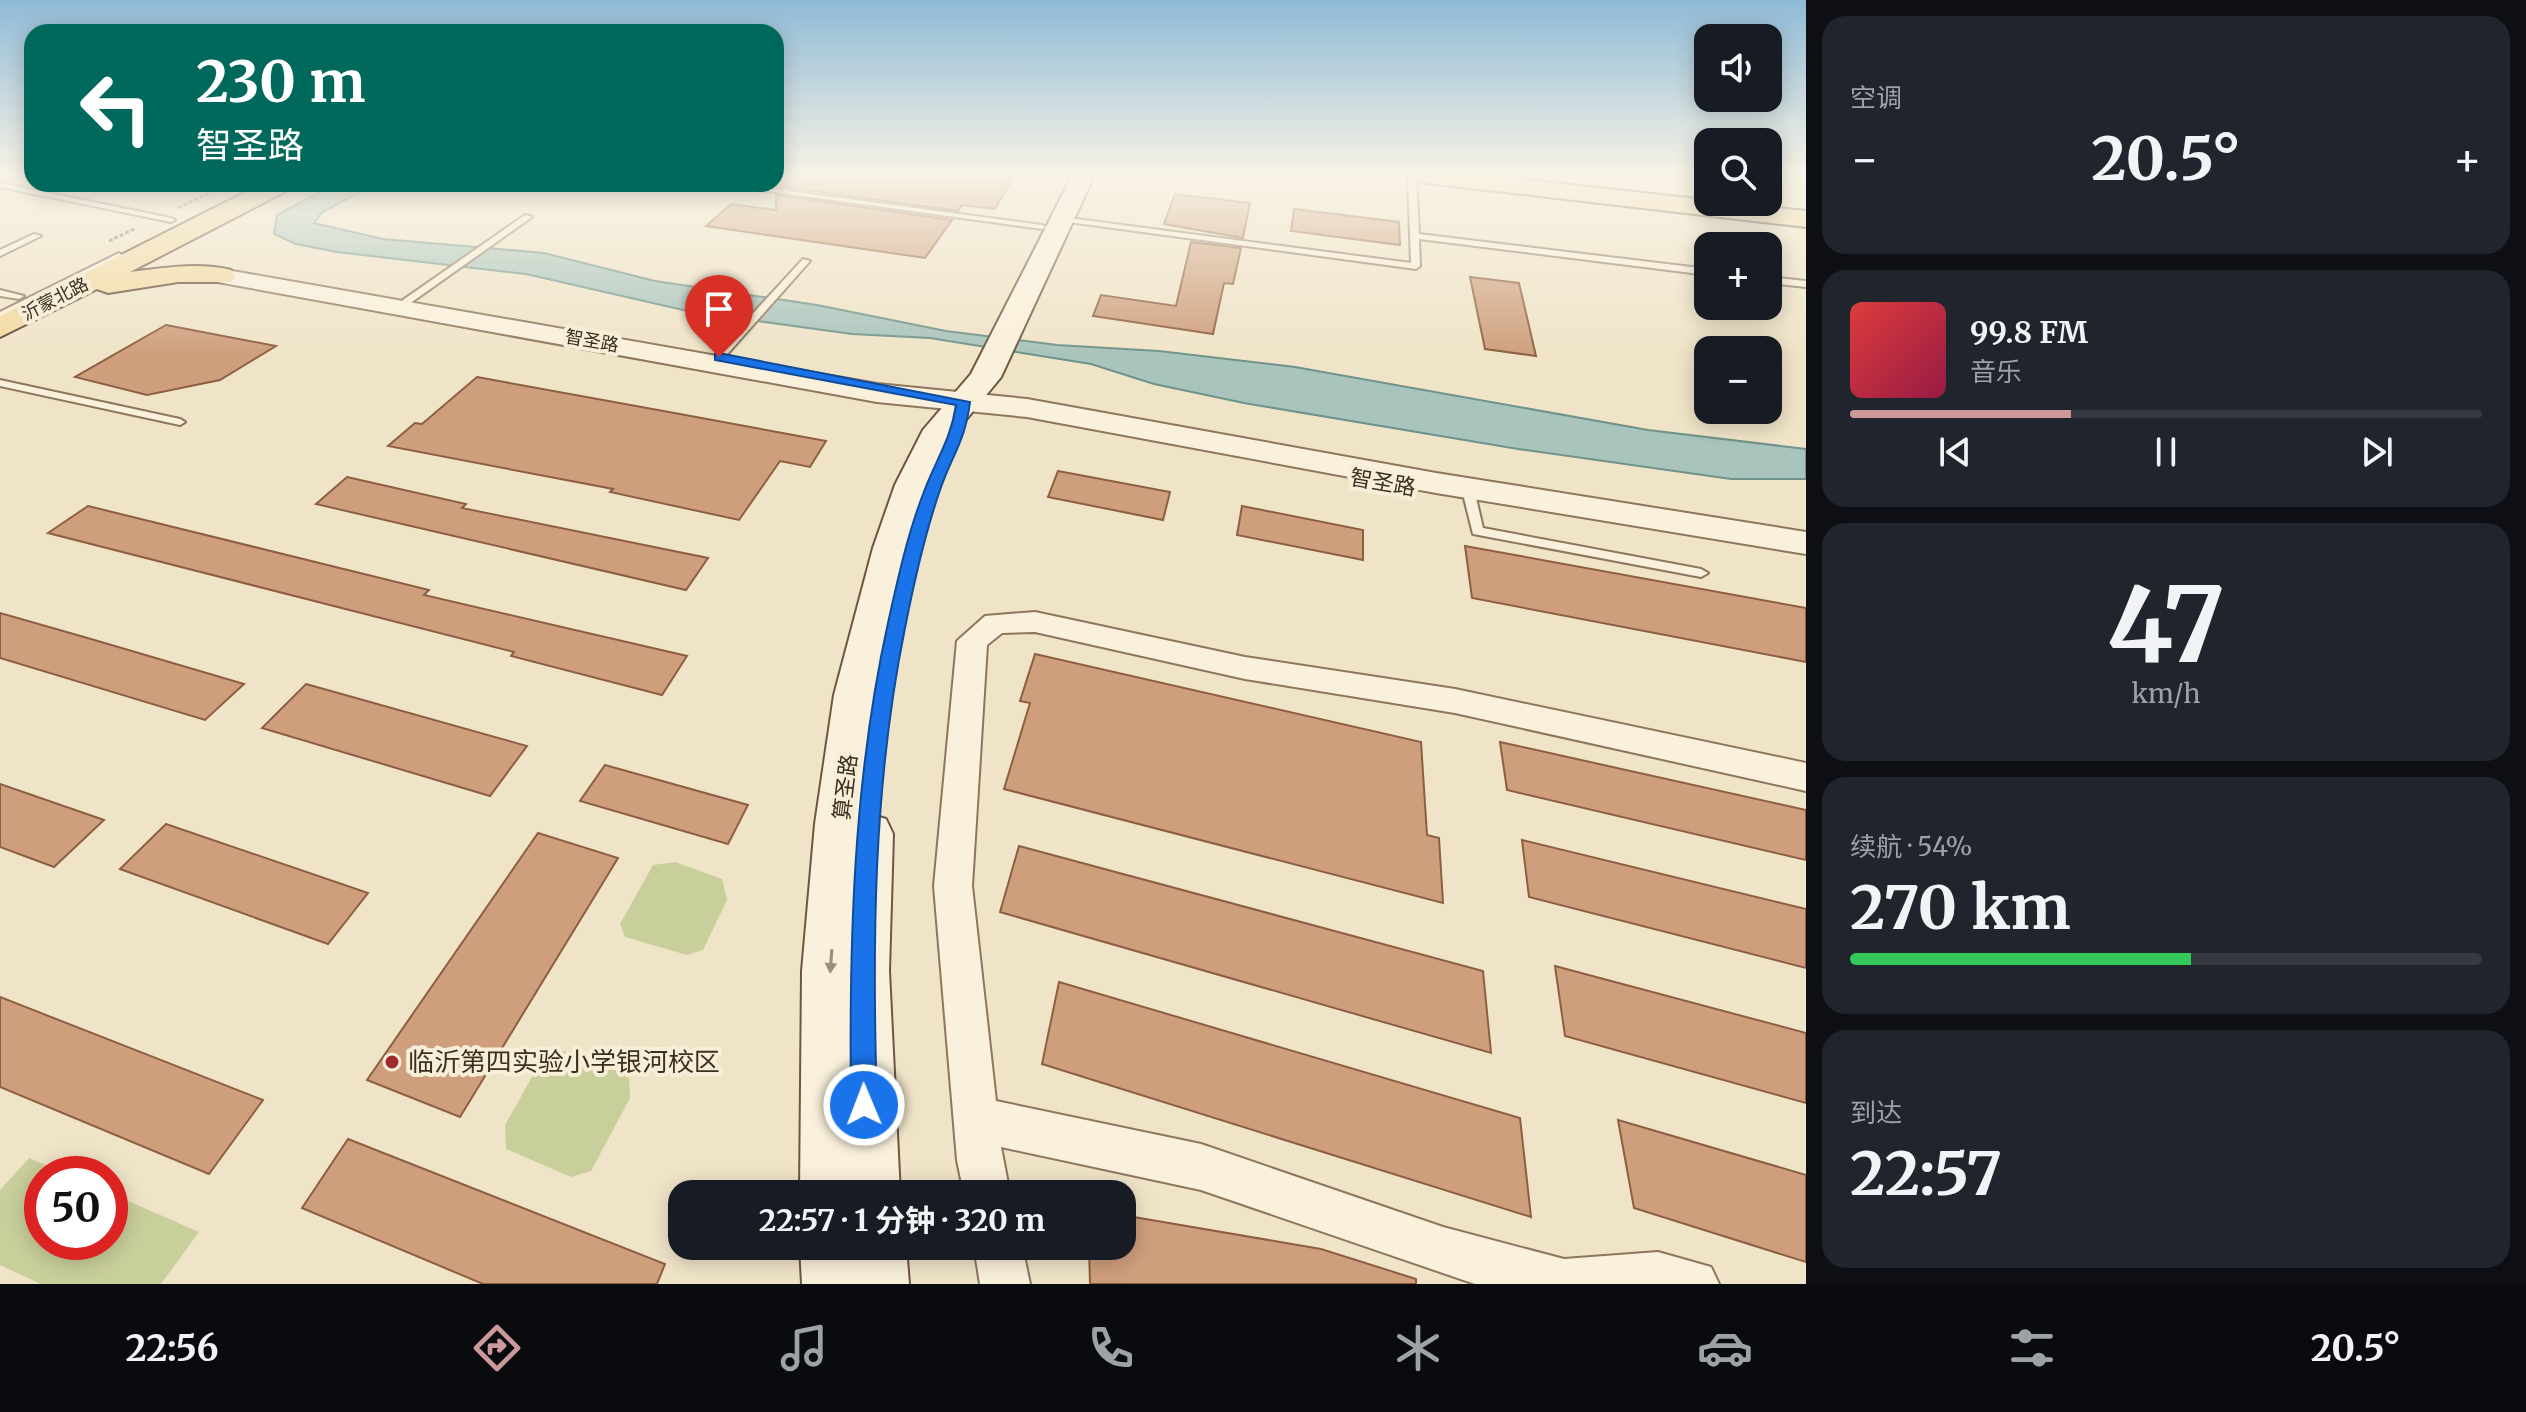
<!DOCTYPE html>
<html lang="zh">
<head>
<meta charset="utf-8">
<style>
  :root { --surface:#171b24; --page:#20242c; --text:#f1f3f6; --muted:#9ea1a6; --line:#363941; --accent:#cc999b }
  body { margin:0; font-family:Merriweather,"Noto Sans SC",serif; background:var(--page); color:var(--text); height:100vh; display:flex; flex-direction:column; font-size:30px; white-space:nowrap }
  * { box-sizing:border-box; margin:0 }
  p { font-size:26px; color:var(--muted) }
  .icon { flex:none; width:44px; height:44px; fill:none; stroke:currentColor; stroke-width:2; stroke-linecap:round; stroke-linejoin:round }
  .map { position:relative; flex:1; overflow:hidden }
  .panel { display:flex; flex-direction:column; gap:16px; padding:16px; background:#0d0f14; width:720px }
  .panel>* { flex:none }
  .guide { position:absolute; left:24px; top:24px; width:760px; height:168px; border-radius:24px; box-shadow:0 4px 20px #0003; background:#00695c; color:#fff; overflow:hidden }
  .fabs { position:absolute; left:1694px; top:24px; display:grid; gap:16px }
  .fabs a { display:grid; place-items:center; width:88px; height:88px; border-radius:16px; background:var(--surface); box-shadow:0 4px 20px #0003; font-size:40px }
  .speed { position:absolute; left:24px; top:1156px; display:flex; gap:16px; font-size:40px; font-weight:700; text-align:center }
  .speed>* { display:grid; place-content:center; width:104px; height:104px; border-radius:50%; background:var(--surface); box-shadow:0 4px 20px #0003; line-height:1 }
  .speed .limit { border:12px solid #d22; background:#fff; color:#111 }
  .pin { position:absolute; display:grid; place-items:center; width:68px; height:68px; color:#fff; margin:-82px -34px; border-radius:50% 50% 50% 0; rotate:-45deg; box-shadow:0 0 8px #0007 }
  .pin .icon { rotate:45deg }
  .me { position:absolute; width:88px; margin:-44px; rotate:359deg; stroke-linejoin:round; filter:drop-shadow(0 0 6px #0008) }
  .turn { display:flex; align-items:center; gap:28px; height:168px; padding:0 40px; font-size:36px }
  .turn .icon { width:104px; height:104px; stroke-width:2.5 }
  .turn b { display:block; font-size:56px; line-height:68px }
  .big { font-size:60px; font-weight:700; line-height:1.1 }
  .panel .card { flex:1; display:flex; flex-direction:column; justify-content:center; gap:12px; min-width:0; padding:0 28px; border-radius:24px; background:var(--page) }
  .panel .dial { align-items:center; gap:0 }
  .dial b { font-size:104px; line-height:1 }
  .song { display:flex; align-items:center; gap:24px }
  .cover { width:96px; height:96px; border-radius:12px; background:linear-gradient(135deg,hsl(0 70% 55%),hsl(340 70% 35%)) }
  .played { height:8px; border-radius:4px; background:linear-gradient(90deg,var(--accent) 35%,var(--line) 35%) }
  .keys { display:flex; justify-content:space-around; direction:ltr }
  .heat { display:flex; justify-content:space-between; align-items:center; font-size:44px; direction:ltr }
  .charge { height:12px; border-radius:6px; background:linear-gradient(90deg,#34c759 54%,var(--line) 0) }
  .trip { position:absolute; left:668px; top:1180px; width:468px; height:80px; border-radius:24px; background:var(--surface); box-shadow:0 4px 20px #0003; font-weight:700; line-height:80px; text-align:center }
  .tabs { display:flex; height:128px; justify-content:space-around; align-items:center; background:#090b0e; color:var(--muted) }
  .tabs .icon { width:56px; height:56px }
  .tabs .on { color:var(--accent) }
  .tabs b { font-size:36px; color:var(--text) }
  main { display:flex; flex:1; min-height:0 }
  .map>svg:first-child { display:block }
</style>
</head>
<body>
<main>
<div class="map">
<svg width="1806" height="1284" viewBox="0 0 1806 1284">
  <rect width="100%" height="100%" fill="#f0e4c8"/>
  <!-- green -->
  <g fill="#c9cf9b">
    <path d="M675 862 722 879 727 900 703 950 687 955 625 937 620 924 653 865Z"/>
    <path d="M563 1051 629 1075 630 1098 591 1171 571 1177 506 1149 505 1125 542 1059Z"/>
    <path d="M29 1158 66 1174H42V1242H110V1193L199 1232 161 1284H41L0 1265V1190Z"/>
  </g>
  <!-- water -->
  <path fill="#a9c4bc" stroke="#6f938a" stroke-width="2" d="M335 184H376L322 212 314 223 383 239 544 253 655 281 817 305 946 331 1057 345 1159 351 1295 367 1648 430 1806 449V479H1731L1518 449 1244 403 1154 384 1091 364 930 338 852 334 692 312 526 274 337 252 296 244 274 234 277 215Z"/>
  <!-- building -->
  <g fill="#cf9f7d" stroke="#8d5f41" stroke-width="2">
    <path d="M776 176H1014L995 209 962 205 958 211 776 186Z"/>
    <path d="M1175 194 1250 203 1243 238 1164 224Z"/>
    <path d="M776 195 952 220 925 258 706 226 731 204 776 210Z"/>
    <path d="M1294 209 1399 222 1400 245 1291 231Z"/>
    <path d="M1191 242 1241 248 1233 284 1224 283 1213 334 1093 316 1101 295 1176 306Z"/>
    <path d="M1470 277 1519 283 1536 356 1485 349Z"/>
    <path d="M166 325 276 346 220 380 147 395 75 377Z"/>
    <path d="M477 377 669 412 826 441 810 467 780 461 739 520 610 492 613 489 388 446 415 423 422 424Z"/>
    <path d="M1058 471 1170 492 1163 520 1048 497Z"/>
    <path d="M347 477 466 504 462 508 708 558 686 590 316 504Z"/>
    <path d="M88 506 429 590 424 595 687 656 662 695 511 656 514 652 48 533Z"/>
    <path d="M1242 506 1363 530V560L1237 535Z"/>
    <path d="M1465 546 1806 608V662L1472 598Z"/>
    <path d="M0 613 91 639 244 684 205 720 0 658Z"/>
    <path d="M1035 654 1421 742 1427 835 1439 838 1443 903 1004 789 1030 703 1020 701Z"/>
    <path d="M306 684 527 746 490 796 262 728Z"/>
    <path d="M1500 742 1806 810V860L1507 790Z"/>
    <path d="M605 765 748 805 728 844 580 801Z"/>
    <path d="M0 784 104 820 54 867 0 847Z"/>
    <path d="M166 824 368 893 328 944 120 869Z"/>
    <path d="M538 833 618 858 460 1117 367 1080Z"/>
    <path d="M1522 840 1806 909V968L1529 897Z"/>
    <path d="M1019 846 1483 971 1491 1053 1000 912Z"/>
    <path d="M1555 966 1806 1033V1103L1565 1036Z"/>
    <path d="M1059 982 1520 1118 1531 1217 1042 1064Z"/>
    <path d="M0 997 263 1100 209 1174 0 1087Z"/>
    <path d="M1618 1120 1806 1175V1262L1634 1208Z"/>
    <path d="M348 1139 665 1264 657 1284H483L302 1208Z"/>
    <path d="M1122 1215 1321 1249 1416 1279V1284H1090L1089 1246H1122Z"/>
  </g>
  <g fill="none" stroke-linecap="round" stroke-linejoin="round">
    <defs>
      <g id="service">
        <path d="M1408 176H1416L1419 234 1708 269V275L1419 239 1420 266 1416 269 1061 221 1057 219 1061 217 1411 263Z"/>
        <path d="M1506 176H1514V177L1510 179Z"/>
        <path d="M0 183 171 218 175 220 171 222 0 187Z"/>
        <path d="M736 184 1042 225 1046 227 1042 229 739 187Z"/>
        <path d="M525 215 532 217 409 304H403V300Z"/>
        <path d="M34 234 41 236 0 256V250Z"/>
        <path d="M119 253 123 256 122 258 0 319V312Z"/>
        <path d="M803 259 810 261 723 359H715V355Z"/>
        <path d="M1768 277 1806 281V287L1768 283Z"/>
        <path d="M0 290 24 296 19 299 0 296Z"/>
        <path d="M0 380 180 419 185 422 180 425 0 386Z"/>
        <path d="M1470 494 1476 498 1483 528 1701 569 1708 573 1701 577 1473 534 1464 498Z"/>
      </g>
      <g id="minor">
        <path d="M1035 612 1245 657 1455 689 1806 763V791L1455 713 1245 679 1035 632 1002 633 987 645 972 886 996 1101 1201 1144 1443 1227 1564 1259 1658 1252 1711 1267 1719 1284H1475L1201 1190 1001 1147 1010 1194H964L957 1160 934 886 957 641 985 616Z"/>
        <path d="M974 1246H1022L1030 1284H980Z"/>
      </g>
      <path id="tertiary" d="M221 269 877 384 1027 399 1436 473 1806 532V554L1436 493 1027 417 877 402 212 281 209 276 212 271Z"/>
      <g id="secondary">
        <path d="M1072 176H1094L1001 377 955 433 931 485 911 548 878 695 866 813 886 819 893 834 889 971 900 1194H800L802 971 815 824 834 695 873 548 895 485 923 430 971 374Z"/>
        <path d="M800 1246H906L909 1284H802Z"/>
      </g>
      <g id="primary">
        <path d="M1414 176H1489L1806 211V227L1426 183Z"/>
        <path d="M262 184H293L290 189 130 272C163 268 198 262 231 270L235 276 231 282H178L108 293 97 289 0 337V316Z"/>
      </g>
    </defs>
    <!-- service casing -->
    <use href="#service" stroke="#8d765c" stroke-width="4"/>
    <!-- minor casing -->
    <use href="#minor" stroke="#8d765c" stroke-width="4"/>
    <!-- tertiary casing -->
    <use href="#tertiary" stroke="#8d765c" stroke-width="4"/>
    <!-- secondary casing -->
    <use href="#secondary" stroke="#6f573f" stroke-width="4"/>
    <!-- primary casing -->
    <use href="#primary" stroke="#5b4430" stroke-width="4"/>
    <!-- path -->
    <g stroke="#8d765c" stroke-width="3" stroke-dasharray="4 2" stroke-linecap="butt">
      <path d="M178 208 227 184"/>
      <path d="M109 241 136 228"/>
    </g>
    <!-- service -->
    <use href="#service" fill="#faf1dc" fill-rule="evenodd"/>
    <!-- minor -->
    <use href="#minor" fill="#faf1dc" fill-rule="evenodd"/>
    <!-- tertiary -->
    <use href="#tertiary" fill="#faf1dc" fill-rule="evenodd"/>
    <!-- secondary -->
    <use href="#secondary" fill="#faf1dc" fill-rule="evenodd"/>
    <!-- primary -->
    <use href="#primary" fill="#f3d9a0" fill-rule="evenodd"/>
  </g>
  <!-- one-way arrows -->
  <defs><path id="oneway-solid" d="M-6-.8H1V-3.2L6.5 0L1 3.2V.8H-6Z" transform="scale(2)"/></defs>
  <use fill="#9c907e" href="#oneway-solid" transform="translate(831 961) rotate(94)"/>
  <!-- sky -->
  <linearGradient id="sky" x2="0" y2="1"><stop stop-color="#8fbad6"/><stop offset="0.49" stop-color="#f8f3e6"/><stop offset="1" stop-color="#f8f3e6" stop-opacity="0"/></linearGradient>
  <rect width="1806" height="356" fill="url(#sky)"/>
  <!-- route -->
  <path fill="#1a73e8" stroke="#114b97" stroke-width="2" d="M719 353 970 402C965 443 951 456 939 493 924 537 914 582 905 628 873 785 872 945 877 1105L874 1114 864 1118 855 1114 851 1105C849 943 853 781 888 623 898 578 908 532 925 489 937 458 951 439 956 405L715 360V354Z"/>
  <!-- markers -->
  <circle fill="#9e2a2b" stroke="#f7eed8" stroke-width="3" cx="392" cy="1062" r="8"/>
  <g text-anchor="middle" stroke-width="8" stroke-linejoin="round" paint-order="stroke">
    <!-- far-street labels -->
    <g font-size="18" fill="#3d2e20" stroke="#f7eed8">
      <text transform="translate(55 299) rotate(-27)" y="6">沂蒙北路</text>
      <text transform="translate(592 341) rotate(10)" y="6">智圣路</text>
    </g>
    <!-- street labels -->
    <g font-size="22" fill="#3d2e20" stroke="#f7eed8">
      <text transform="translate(1383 482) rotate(10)" y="8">智圣路</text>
      <text transform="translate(845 787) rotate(-83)" y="8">算圣路</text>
    </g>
    <!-- near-poi labels -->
    <g font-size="26" fill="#3d2e20" stroke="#f7eed8" text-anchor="start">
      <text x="408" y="1071">临沂第四实验小学银河校区</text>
    </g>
  </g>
</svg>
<div class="fabs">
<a><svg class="icon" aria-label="sound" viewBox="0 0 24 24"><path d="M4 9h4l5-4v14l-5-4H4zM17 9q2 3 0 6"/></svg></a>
<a><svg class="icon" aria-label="search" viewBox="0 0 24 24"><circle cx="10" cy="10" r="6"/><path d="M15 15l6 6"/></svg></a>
<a>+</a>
<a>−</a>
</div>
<div class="speed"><div class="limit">50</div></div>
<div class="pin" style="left:719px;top:357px;background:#d93025"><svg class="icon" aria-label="arrive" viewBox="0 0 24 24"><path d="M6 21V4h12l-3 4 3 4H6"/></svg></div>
<svg class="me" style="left:864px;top:1105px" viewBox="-20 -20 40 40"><circle r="17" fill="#1a73e8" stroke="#fff" stroke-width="3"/><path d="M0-11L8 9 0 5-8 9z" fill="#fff"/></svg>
<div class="trip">22:57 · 1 分钟 · 320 m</div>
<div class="guide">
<div class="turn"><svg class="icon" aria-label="left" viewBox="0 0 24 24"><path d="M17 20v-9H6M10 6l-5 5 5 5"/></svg><div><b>230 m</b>智圣路</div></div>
</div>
</div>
<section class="panel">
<div class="card"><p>空调</p>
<div class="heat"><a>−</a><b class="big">20.5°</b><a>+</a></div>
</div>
<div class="card">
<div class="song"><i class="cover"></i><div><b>99.8 FM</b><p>音乐</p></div></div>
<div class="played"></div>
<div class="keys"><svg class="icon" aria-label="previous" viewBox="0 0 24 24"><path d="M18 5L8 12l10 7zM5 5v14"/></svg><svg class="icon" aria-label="pause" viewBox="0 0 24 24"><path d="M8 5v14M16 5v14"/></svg><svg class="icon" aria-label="next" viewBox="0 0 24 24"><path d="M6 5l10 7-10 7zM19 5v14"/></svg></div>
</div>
<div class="card dial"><b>47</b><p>km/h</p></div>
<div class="card"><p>续航 · 54%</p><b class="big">270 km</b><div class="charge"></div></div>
<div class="card"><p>到达</p><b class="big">22:57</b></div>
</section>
</main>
<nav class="tabs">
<b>22:56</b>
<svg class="icon on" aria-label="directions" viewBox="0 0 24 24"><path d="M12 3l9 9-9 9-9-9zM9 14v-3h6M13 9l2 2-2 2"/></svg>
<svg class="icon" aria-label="music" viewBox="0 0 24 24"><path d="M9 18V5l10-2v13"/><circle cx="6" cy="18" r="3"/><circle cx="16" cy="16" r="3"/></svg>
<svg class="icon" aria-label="phone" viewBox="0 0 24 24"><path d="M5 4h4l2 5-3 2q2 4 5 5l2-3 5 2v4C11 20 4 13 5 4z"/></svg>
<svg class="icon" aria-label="climate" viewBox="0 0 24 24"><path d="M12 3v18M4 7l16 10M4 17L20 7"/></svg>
<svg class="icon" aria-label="car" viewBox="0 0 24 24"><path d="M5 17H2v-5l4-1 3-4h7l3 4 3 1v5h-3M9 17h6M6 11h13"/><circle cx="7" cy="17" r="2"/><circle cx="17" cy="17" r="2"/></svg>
<svg class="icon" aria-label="filters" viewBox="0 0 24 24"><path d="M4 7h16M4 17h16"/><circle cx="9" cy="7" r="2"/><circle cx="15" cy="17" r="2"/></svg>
<b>20.5°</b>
</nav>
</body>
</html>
